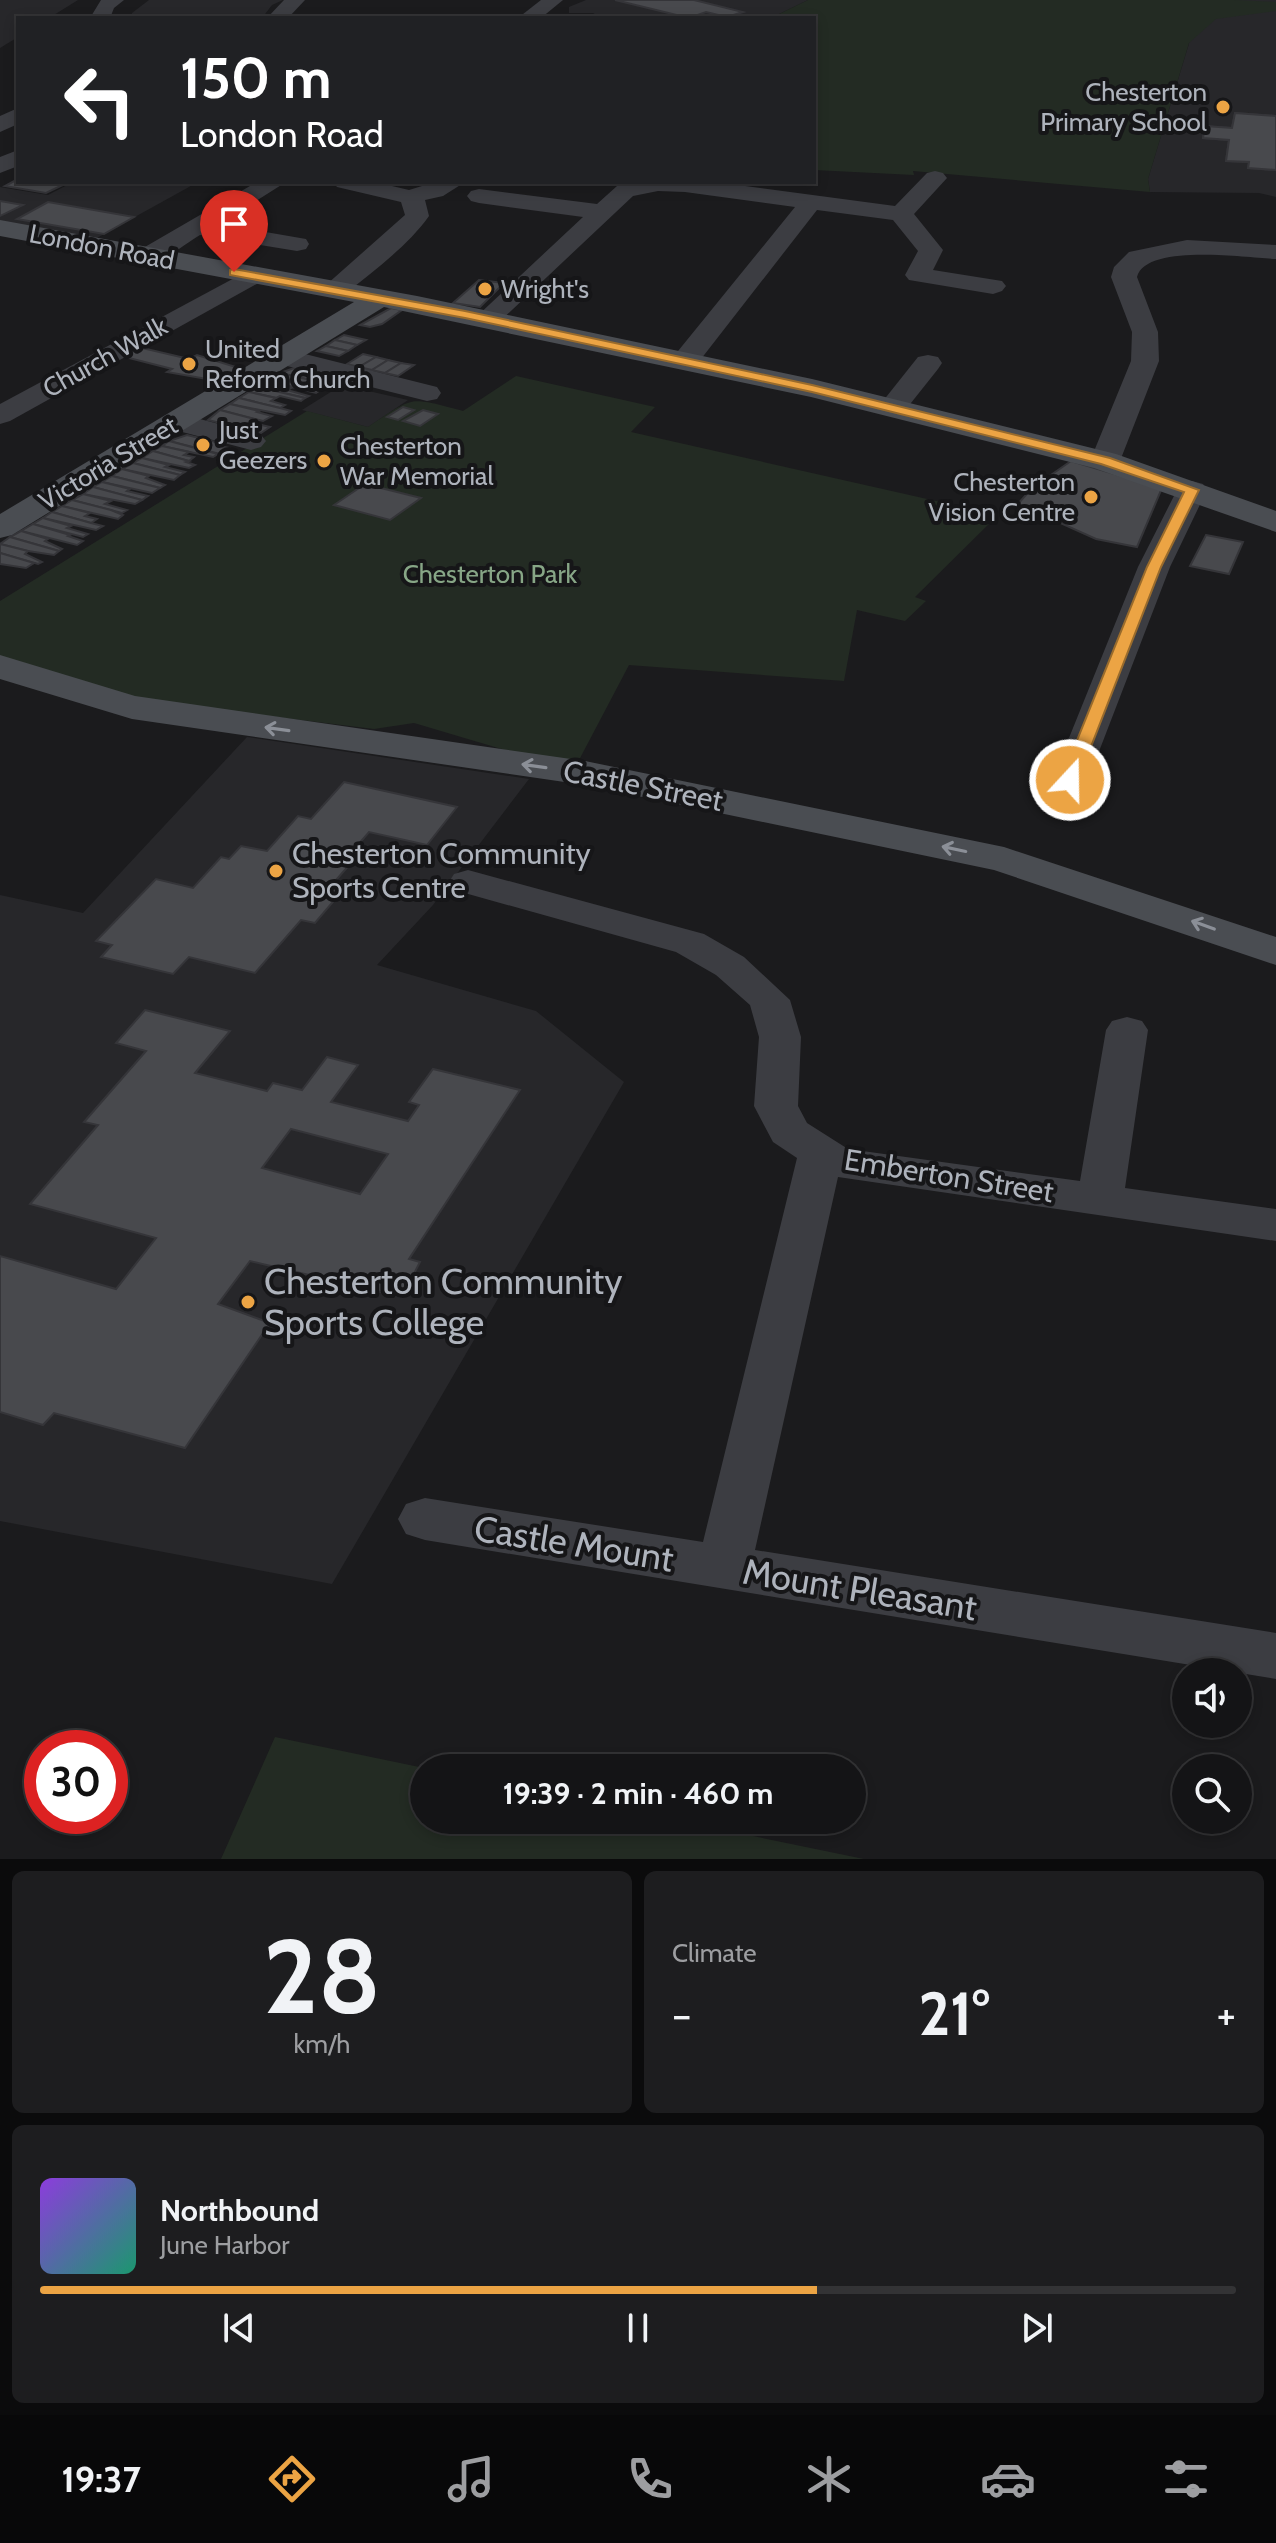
<!DOCTYPE html>
<html lang="en">
<head>
<meta charset="utf-8">
<style>
  :root { --surface:#141416; --page:#1d1d1f; --text:#f1f3f6; --muted:#9d9ea1; --line:#333335; --accent:#eca444 }
  body { margin:0; font-family:Cabin,sans-serif; background:var(--page); color:var(--text); height:100vh; display:flex; flex-direction:column; font-size:30px; white-space:nowrap }
  * { box-sizing:border-box; margin:0 }
  p { font-size:26px; color:var(--muted) }
  .icon { flex:none; width:44px; height:44px; fill:none; stroke:currentColor; stroke-width:2; stroke-linecap:round; stroke-linejoin:round }
  .map { position:relative; height:1859px; overflow:hidden }
  .drawer { display:flex; flex-direction:column; gap:12px; padding:12px; background:#0b0b0c; flex:1 }
  .drawer>* { flex:none }
  .top-card { position:absolute; left:16px; top:16px; width:800px; height:168px; border-radius:0px; box-shadow:0 4px 12px #0003,0 0 0 2px var(--line); background:#202124; color:#fff; overflow:hidden }
  .buttons { position:absolute; left:1172px; top:1658px; display:grid; gap:16px }
  .buttons a { display:grid; place-items:center; width:80px; height:80px; border-radius:50%; background:var(--surface); box-shadow:0 4px 12px #0003,0 0 0 2px var(--line); font-size:40px }
  .speed { position:absolute; left:24px; top:1730px; display:flex; gap:16px; font-size:40px; font-weight:700; text-align:center }
  .speed>* { display:grid; place-content:center; width:104px; height:104px; border-radius:50%; background:var(--surface); box-shadow:0 4px 12px #0003,0 0 0 2px var(--line); line-height:1 }
  .speed .limit { border:12px solid #d22; background:#fff; color:#111 }
  .pin { position:absolute; display:grid; place-items:center; width:68px; height:68px; color:#fff; margin:-82px -34px; border-radius:50% 50% 50% 0; rotate:-45deg; box-shadow:0 0 8px #0007 }
  .pin .icon { rotate:45deg }
  .me { position:absolute; width:88px; margin:-44px; rotate:21deg; stroke-linejoin:round; filter:drop-shadow(0 0 6px #0008) }
  .turn { display:flex; align-items:center; gap:28px; height:168px; padding:0 32px; font-size:36px }
  .turn .icon { width:104px; height:104px; stroke-width:2.5 }
  .turn b { display:block; font-size:56px; line-height:68px }
  .big { font-size:60px; font-weight:700; line-height:1.1 }
  .drawer .card { flex:1; display:flex; flex-direction:column; justify-content:center; gap:12px; min-width:0; padding:0 28px; border-radius:12px; background:var(--page) }
  .drawer .dial { align-items:center; gap:0 }
  .dial b { font-size:104px; line-height:1 }
  .song { display:flex; align-items:center; gap:24px }
  .cover { width:96px; height:96px; border-radius:12px; background:linear-gradient(135deg,hsl(270 70% 55%),hsl(160 70% 35%)) }
  .played { height:8px; border-radius:4px; background:linear-gradient(90deg,var(--accent) 65%,var(--line) 65%) }
  .keys { display:flex; justify-content:space-around; direction:ltr }
  .heat { display:flex; justify-content:space-between; align-items:center; font-size:44px; direction:ltr }
  .drawer .tiles { flex:1; display:grid; gap:12px; grid-template-columns:1fr 1fr }
  .card:last-child { grid-column:span 2 }
  .trip { position:absolute; left:410px; top:1754px; width:456px; height:80px; border-radius:40px; background:var(--surface); box-shadow:0 4px 12px #0003,0 0 0 2px var(--line); font-weight:700; line-height:80px; text-align:center }
  .dock { display:flex; height:128px; justify-content:space-around; align-items:center; background:#080809; color:var(--muted) }
  .dock .icon { width:56px; height:56px }
  .dock .on { color:var(--accent) }
  .dock b { font-size:36px; color:var(--text) }
  .map>svg:first-child { display:block }
</style>
</head>
<body>
<div class="map">
<svg width="1276" height="1859" viewBox="0 0 1276 1859">
  <rect width="100%" height="100%" fill="#1b1b1d"/>
  <!-- built -->
  <g fill="#27272a">
    <path d="M0 0H78L49 18H18V37L0 48Z"/>
    <path d="M149 0H283L272 5 262 18H132V13Z"/>
    <path d="M586 0H808L771 18H602L593 13H569V7Z"/>
    <path d="M1213 0H1276V197L1259 193 1150 192 1148 179 1200 7Z"/>
    <path d="M73 182H198L95 239 0 222V187L48 195Z"/>
    <path d="M342 385 408 400 368 427 302 410Z"/>
    <path d="M247 737 529 779 433 905 377 965 536 1011 624 1082 332 1584 0 1521V895L83 913Z"/>
  </g>
  <!-- green -->
  <g fill="#232b23">
    <path d="M808 0H1234L1276 2V11L1216 19 1189 43 1148 179 1150 192 913 171 914 175 814 170V18H771Z"/>
    <path d="M516 376 655 407 631 432 998 515 915 597 926 601 905 621 857 610 844 681 629 665 578 762 515 753 414 723 374 729 148 701 0 656V601L307 411 368 427C416 395 408 397 463 411Z"/>
    <path d="M275 1737 424 1768V1820H675L864 1859H221Z"/>
  </g>
  <!-- building -->
  <g fill="#48494d" stroke="#353539" stroke-width="2" fill-rule="evenodd">
    <path d="M615 0H694L743 12 727 17 706 12 689 18Z"/>
    <path d="M1235 113 1276 116V125L1260 124V130L1276 131V127V170L1248 168 1249 162 1226 161 1229 140 1203 138 1205 126 1232 128Z"/>
    <path d="M1235 113 1276 116V170L1248 168 1249 162 1226 161 1229 140 1203 138 1205 126 1232 128Z"/>
    <path d="M18 179V182H69L46 193 5 186Z"/>
    <path d="M0 201 23 205 0 216Z"/>
    <path d="M48 202 134 217 104 234 17 219Z"/>
    <path d="M479 280 504 283 480 307 453 303Z"/>
    <path d="M391 308 402 310 382 324 370 327 360 325Z"/>
    <path d="M344 335 366 340 357 345 335 340Z"/>
    <path d="M335 340 357 345 348 351 326 346Z"/>
    <path d="M326 346 348 351 339 356 317 351Z"/>
    <path d="M138 347 189 359 197 355 239 368 218 381 167 372 172 369 121 356Z"/>
    <path d="M363 354 376 357 359 367 347 364Z"/>
    <path d="M376 357 388 360 372 370 359 367Z"/>
    <path d="M388 360 401 363 385 373 372 370Z"/>
    <path d="M401 363 414 365 398 376 385 373Z"/>
    <path d="M294 368 326 376 319 382 280 373Z"/>
    <path d="M280 373 319 382 325 383 321 386 273 377Z"/>
    <path d="M273 377 299 384 322 389 316 393 267 381Z"/>
    <path d="M267 381 293 387 287 390 309 396 305 398 258 387Z"/>
    <path d="M258 387 305 398 301 401 280 396 276 398 249 392Z"/>
    <path d="M249 392 276 398 271 401 285 405 280 408 239 398Z"/>
    <path d="M239 398 280 408 291 411 285 415 230 404Z"/>
    <path d="M230 404 259 411 257 412 272 416 263 421 220 410Z"/>
    <path d="M403 407 414 410 398 420 387 417Z"/>
    <path d="M220 410 258 420 253 423 270 427 261 433 208 420Z"/>
    <path d="M423 410 438 414 420 426 403 421Z"/>
    <path d="M187 435 224 444 220 446 229 448 220 454 169 441Z"/>
    <path d="M169 441 218 454 213 457 162 446Z"/>
    <path d="M162 446 189 452 184 455 194 457 189 461 153 451Z"/>
    <path d="M153 451 189 461 186 462 195 465 189 468 142 458Z"/>
    <path d="M142 458 169 465 165 467 185 472 180 475 133 463Z"/>
    <path d="M1071 461 1162 488 1137 547 1096 539 1047 517 1048 514 1016 506 1043 476 1048 477Z"/>
    <path d="M133 463 180 475 174 480 122 469Z"/>
    <path d="M122 469 149 476 146 478 165 485 160 488 112 476Z"/>
    <path d="M112 476 160 488 152 493 102 482Z"/>
    <path d="M102 482 130 489 127 491 148 496 142 500 93 487Z"/>
    <path d="M365 484 421 498 390 520 334 505Z"/>
    <path d="M93 487 142 500 135 504 83 494Z"/>
    <path d="M83 494 111 501 105 504 127 510 122 513 72 500Z"/>
    <path d="M72 500 111 510 123 515 118 519 62 506Z"/>
    <path d="M62 506 90 513 85 516 97 519 91 523 52 512Z"/>
    <path d="M52 512 91 523 103 526 96 530 43 518Z"/>
    <path d="M43 518 71 526 67 528 88 534 83 537 33 524Z"/>
    <path d="M33 524 70 535 68 536 83 541 77 545 21 531Z"/>
    <path d="M21 531 48 539 45 541 62 549 59 551 10 537Z"/>
    <path d="M1206 535 1243 542 1229 574 1190 566Z"/>
    <path d="M10 537 59 551 54 555 28 551 0 544Z"/>
    <path d="M0 544 28 551 25 554 42 562 38 564 0 553Z"/>
    <path d="M0 553 34 563 26 568 0 564Z"/>
    <path d="M344 782 457 807 427 845 369 832 344 861 351 863 330 887 343 890 315 923 301 920 255 973 189 957 173 974 101 957 112 945 96 941 156 879 193 888 221 857 229 859 241 846 267 851 298 816 311 819Z"/>
    <path d="M145 1010 230 1031 195 1073 267 1091 273 1083 302 1090 327 1057 358 1065 331 1102 408 1121 419 1105 409 1102 433 1069 520 1090 409 1259 420 1262 402 1297 250 1261 218 1304 270 1323 185 1448 54 1413 43 1425 0 1412V1256L116 1289 156 1238 30 1204 98 1125 84 1122 146 1051 116 1043ZM291 1129 388 1154 360 1194 262 1168Z"/>
  </g>
  <g fill="none" stroke-linecap="round" stroke-linejoin="round">
    <!-- street -->
    <g fill="#3c3d42" fill-rule="evenodd">
      <path d="M101 0H124L114 8 110 18H90Z"/>
      <path d="M284 0H305L288 18H267Z"/>
      <path d="M541 0H563L541 18H518Z"/>
      <path d="M18 108V124L0 132V116Z"/>
      <path d="M18 150V166L0 173V157Z"/>
      <path d="M935 171 943 173 947 178 914 214 943 250 933 270 1002 281 1006 286 1002 291 993 294 909 280 905 275 918 251 893 220 817 210 694 368H674L670 362 674 356 795 207 685 192 658 191 633 196 496 325H478L474 319 583 217 479 203 471 201 467 196 471 191 479 189 597 204 617 186 634 182H715L895 206 927 173Z"/>
      <path d="M257 182H286L220 224 306 239 309 244 306 249 297 251 200 235C183 245 159 267 138 261L135 256 138 251Z"/>
      <path d="M333 182H375L409 190 435 182H465L443 196 425 200 429 216C407 247 373 271 344 295H326L322 290 326 285 405 215 401 202 337 187Z"/>
      <path d="M1187 240 1276 245V259C1247 258 1146 243 1137 277L1158 332 1159 361 1120 461 1115 467 1105 470 1095 467 1090 461 1131 361 1132 332 1111 277 1114 267 1129 252Z"/>
      <path d="M253 268 262 271 266 276 262 281 10 421 0 424V404Z"/>
      <path d="M285 349 437 387 441 393 437 399 427 401 275 363 271 357 275 351Z"/>
      <path d="M928 355 938 357 942 363 938 369 903 413 893 415 883 413 879 407 883 401 918 357Z"/>
      <path d="M177 413 261 435 266 441 261 447 251 450 167 428 163 422 167 416Z"/>
      <path d="M1192 481 1203 484 1207 490 1170 567 1088 780 1083 788 1070 791 1057 788 1052 780 1138 567 1177 490 1181 484Z"/>
      <path d="M468 870 704 934 744 957 790 1000 801 1037 798 1106 807 1123 848 1149 1080 1181 1106 1030 1112 1021 1127 1017 1142 1021 1148 1030 1125 1188 1276 1209V1241L838 1177 755 1550 1276 1633V1679L425 1540 406 1534 398 1519 406 1504 425 1498 703 1542 797 1158 773 1142 754 1106 759 1037 750 1005 716 975 676 952 454 890 449 882 454 874Z"/>
    </g>
    <!-- secondary -->
    <g fill="#4a4d52" fill-rule="evenodd">
      <path d="M0 220 417 296 812 379 1116 454 1276 511V532L1094 468 811 397 384 307 12 535 0 538V514L354 302 0 236Z"/>
      <path d="M0 655 135 696 585 761 1004 847 1276 937V965L994 870 585 785 132 719 0 679Z"/>
    </g>
  </g>
  <!-- one-way arrows -->
  <defs><path id="oneway-shaft" d="M-6 0H5M1.5-3L5.5 0L1.5 3" fill="none" stroke-width="1.6" stroke-linecap="round" stroke-linejoin="round" transform="scale(2)"/></defs>
  <g stroke="#8b8f97">
    <use href="#oneway-shaft" transform="translate(277 729) rotate(-172)"/>
    <use href="#oneway-shaft" transform="translate(534 766) rotate(-172)"/>
    <use href="#oneway-shaft" transform="translate(954 849) rotate(-168)"/>
    <use href="#oneway-shaft" transform="translate(1203 925) rotate(-160)"/>
  </g>
  <!-- route -->
  <path fill="#eca444" stroke="#996b2c" stroke-width="2" d="M234 269 465 311 812 385 1110 458 1199 490 1161 567 1078 780 1070 785 1061 780 1147 567 1184 492 1101 464 812 392 465 318 230 275V270Z"/>
  <!-- markers -->
  <g fill="#eca444" stroke="#161618" stroke-width="3">
    <circle cx="1223" cy="107" r="8"/>
    <circle cx="485" cy="289" r="8"/>
    <circle cx="189" cy="364" r="8"/>
    <circle cx="203" cy="445" r="8"/>
    <circle cx="324" cy="461" r="8"/>
    <circle cx="1091" cy="497" r="8"/>
    <circle cx="276" cy="871" r="8"/>
    <circle cx="248" cy="1302" r="8"/>
  </g>
  <g text-anchor="middle" stroke-width="8" stroke-linejoin="round" paint-order="stroke">
    <!-- far-poi labels -->
    <g font-size="26" fill="#aeb3bc" stroke="#161618" text-anchor="start">
      <text x="1207" y="101" text-anchor="end">Chesterton<tspan x="1207" dy="30">Primary School</tspan></text>
      <text x="501" y="298">Wright's</text>
      <text x="205" y="358">United<tspan x="205" dy="30">Reform Church</tspan></text>
      <text x="219" y="439">Just<tspan x="219" dy="30">Geezers</tspan></text>
      <text x="340" y="455">Chesterton<tspan x="340" dy="30">War Memorial</tspan></text>
      <text x="1075" y="491" text-anchor="end">Chesterton<tspan x="1075" dy="30">Vision Centre</tspan></text>
    </g>
    <!-- far-street labels -->
    <g font-size="26" fill="#aeb3bc" stroke="#161618">
      <text transform="translate(102 247) rotate(11)" y="9">London Road</text>
      <text transform="translate(105 357) rotate(-29)" y="9">Church Walk</text>
      <text transform="translate(108 463) rotate(-31)" y="9">Victoria Street</text>
    </g>
    <!-- far-park labels -->
    <g font-size="26" fill="#87a686" stroke="#161618">
      <text x="490" y="583">Chesterton Park</text>
    </g>
    <!-- street labels -->
    <g font-size="30" fill="#aeb3bc" stroke="#161618">
      <text transform="translate(643 786) rotate(11)" y="10">Castle Street</text>
      <text transform="translate(949 1176) rotate(9)" y="10">Emberton Street</text>
    </g>
    <!-- poi labels -->
    <g font-size="30" fill="#aeb3bc" stroke="#161618" text-anchor="start">
      <text x="292" y="864">Chesterton Community<tspan x="292" dy="34">Sports Centre</tspan></text>
    </g>
    <!-- near-poi labels -->
    <g font-size="36" fill="#aeb3bc" stroke="#161618" text-anchor="start">
      <text x="264" y="1294">Chesterton Community<tspan x="264" dy="41">Sports College</tspan></text>
    </g>
    <!-- near-street labels -->
    <g font-size="36" fill="#aeb3bc" stroke="#161618">
      <text transform="translate(574 1543) rotate(9)" y="13">Castle Mount</text>
      <text transform="translate(860 1589) rotate(9)" y="13">Mount Pleasant</text>
    </g>
  </g>
</svg>
<div class="buttons">
<a><svg class="icon" aria-label="sound" viewBox="0 0 24 24"><path d="M4 9h4l5-4v14l-5-4H4zM17 9q2 3 0 6"/></svg></a>
<a><svg class="icon" aria-label="search" viewBox="0 0 24 24"><circle cx="10" cy="10" r="6"/><path d="M15 15l6 6"/></svg></a>
</div>
<div class="speed"><div class="limit">30</div></div>
<div class="pin" style="left:234px;top:272px;background:#d93025"><svg class="icon" aria-label="arrive" viewBox="0 0 24 24"><path d="M6 21V4h12l-3 4 3 4H6"/></svg></div>
<svg class="me" style="left:1070px;top:780px" viewBox="-20 -20 40 40"><circle r="17" fill="#eca444" stroke="#fff" stroke-width="3"/><path d="M0-11L8 9 0 5-8 9z" fill="#fff"/></svg>
<div class="trip">19:39 · 2 min · 460 m</div>
<div class="top-card">
<div class="turn"><svg class="icon" aria-label="left" viewBox="0 0 24 24"><path d="M17 20v-9H6M10 6l-5 5 5 5"/></svg><div><b>150 m</b>London Road</div></div>
</div>
</div>
<section class="drawer">
<div class="tiles">
<div class="card dial"><b>28</b><p>km/h</p></div>
<div class="card"><p>Climate</p>
<div class="heat"><a>−</a><b class="big">21°</b><a>+</a></div>
</div>
<div class="card">
<div class="song"><i class="cover"></i><div><b>Northbound</b><p>June Harbor</p></div></div>
<div class="played"></div>
<div class="keys"><svg class="icon" aria-label="previous" viewBox="0 0 24 24"><path d="M18 5L8 12l10 7zM5 5v14"/></svg><svg class="icon" aria-label="pause" viewBox="0 0 24 24"><path d="M8 5v14M16 5v14"/></svg><svg class="icon" aria-label="next" viewBox="0 0 24 24"><path d="M6 5l10 7-10 7zM19 5v14"/></svg></div>
</div>
</div>
</section>
<nav class="dock">
<b>19:37</b>
<svg class="icon on" aria-label="directions" viewBox="0 0 24 24"><path d="M12 3l9 9-9 9-9-9zM9 14v-3h6M13 9l2 2-2 2"/></svg>
<svg class="icon" aria-label="music" viewBox="0 0 24 24"><path d="M9 18V5l10-2v13"/><circle cx="6" cy="18" r="3"/><circle cx="16" cy="16" r="3"/></svg>
<svg class="icon" aria-label="phone" viewBox="0 0 24 24"><path d="M5 4h4l2 5-3 2q2 4 5 5l2-3 5 2v4C11 20 4 13 5 4z"/></svg>
<svg class="icon" aria-label="climate" viewBox="0 0 24 24"><path d="M12 3v18M4 7l16 10M4 17L20 7"/></svg>
<svg class="icon" aria-label="car" viewBox="0 0 24 24"><path d="M5 17H2v-5l4-1 3-4h7l3 4 3 1v5h-3M9 17h6M6 11h13"/><circle cx="7" cy="17" r="2"/><circle cx="17" cy="17" r="2"/></svg>
<svg class="icon" aria-label="filters" viewBox="0 0 24 24"><path d="M4 7h16M4 17h16"/><circle cx="9" cy="7" r="2"/><circle cx="15" cy="17" r="2"/></svg>
</nav>
</body>
</html>
